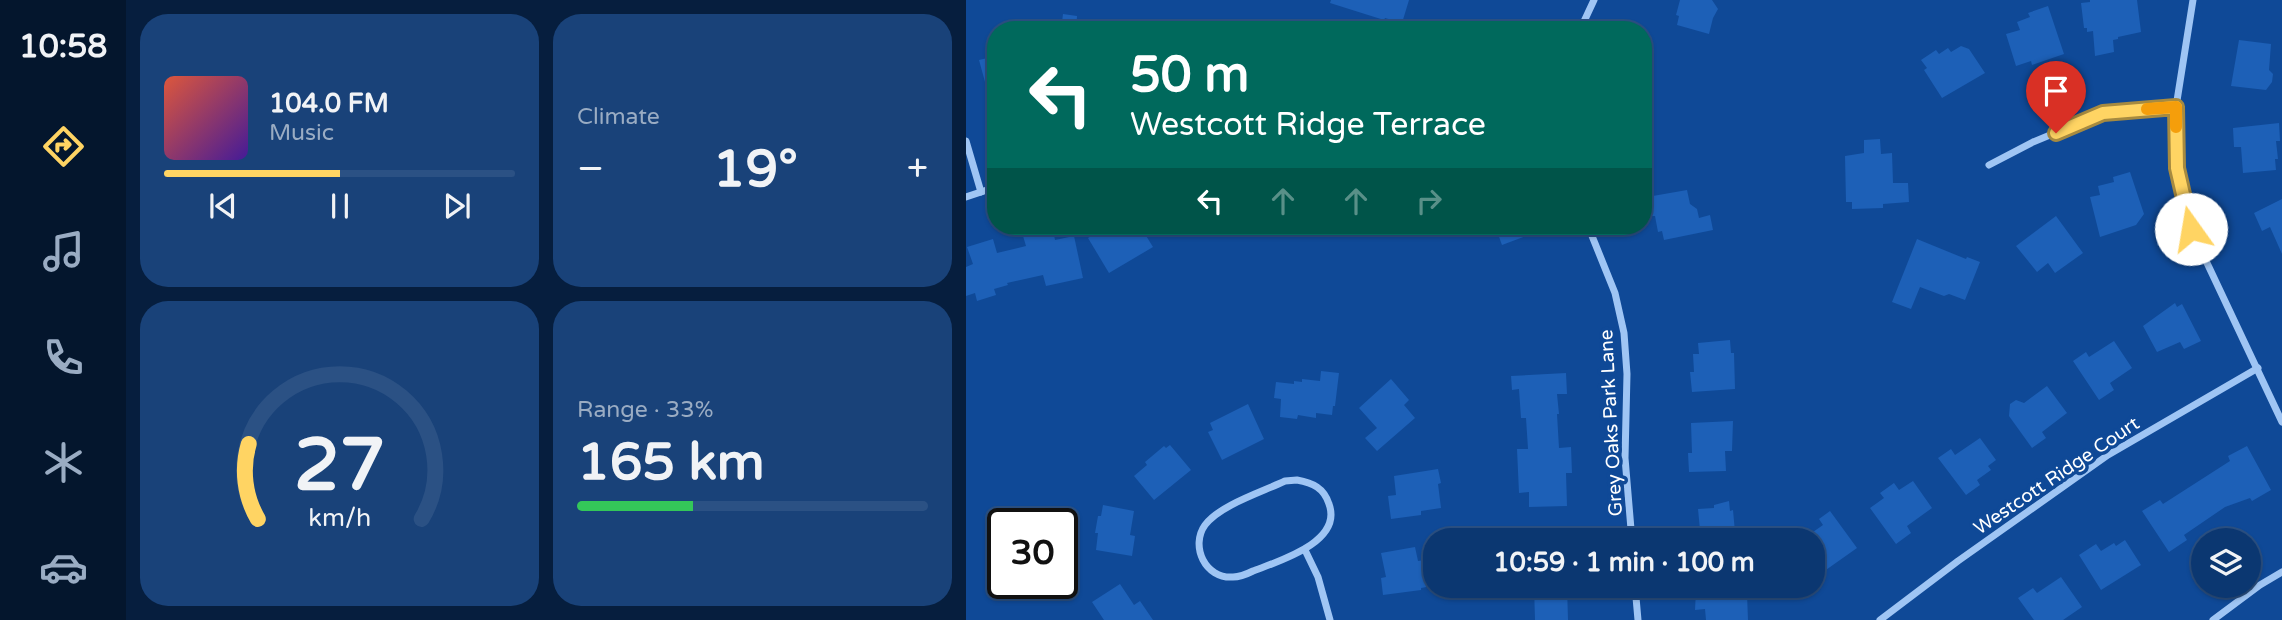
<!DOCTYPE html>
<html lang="en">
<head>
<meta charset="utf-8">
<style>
  :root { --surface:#0b3771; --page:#194279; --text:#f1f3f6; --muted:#9aacc3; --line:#2b5184; --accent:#ffd463 }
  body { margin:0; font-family:"Varela Round",sans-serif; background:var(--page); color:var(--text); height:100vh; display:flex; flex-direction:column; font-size:26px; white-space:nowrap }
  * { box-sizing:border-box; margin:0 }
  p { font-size:23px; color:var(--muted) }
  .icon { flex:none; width:38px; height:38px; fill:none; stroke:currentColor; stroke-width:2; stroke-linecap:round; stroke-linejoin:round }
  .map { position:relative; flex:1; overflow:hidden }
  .panel { display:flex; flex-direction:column; gap:14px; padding:14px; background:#061e3e; width:840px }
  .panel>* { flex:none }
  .top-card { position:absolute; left:21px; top:21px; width:665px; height:214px; border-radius:28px; box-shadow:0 2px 5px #0004,0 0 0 2px var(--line); background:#00695c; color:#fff; overflow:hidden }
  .fabs { position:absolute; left:1225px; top:528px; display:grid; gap:14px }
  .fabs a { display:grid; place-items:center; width:70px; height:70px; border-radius:50%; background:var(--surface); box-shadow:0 2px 5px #0004,0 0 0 2px var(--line); font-size:35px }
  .speed { position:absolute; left:21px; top:508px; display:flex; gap:14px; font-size:35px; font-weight:700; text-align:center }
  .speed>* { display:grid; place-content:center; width:91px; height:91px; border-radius:50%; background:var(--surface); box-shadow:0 2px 5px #0004,0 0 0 2px var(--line); line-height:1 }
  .speed .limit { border:4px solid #111; border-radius:10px; background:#fff; color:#111 }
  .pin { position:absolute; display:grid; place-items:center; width:60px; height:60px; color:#fff; margin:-72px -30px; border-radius:50% 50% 50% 0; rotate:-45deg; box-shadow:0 0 7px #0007 }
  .pin .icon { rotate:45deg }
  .me { position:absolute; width:77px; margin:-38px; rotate:347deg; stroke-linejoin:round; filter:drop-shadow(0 0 5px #0008) }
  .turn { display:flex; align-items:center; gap:24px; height:147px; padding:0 28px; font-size:32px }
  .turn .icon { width:91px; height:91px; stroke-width:2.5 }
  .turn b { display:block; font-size:49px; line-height:60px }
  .lanes { display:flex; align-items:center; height:66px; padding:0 28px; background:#0003; justify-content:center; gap:35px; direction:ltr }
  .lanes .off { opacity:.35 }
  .big { font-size:52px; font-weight:800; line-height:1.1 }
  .panel .widget { flex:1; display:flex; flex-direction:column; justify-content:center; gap:10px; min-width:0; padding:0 24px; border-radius:28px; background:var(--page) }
  .panel .dial { align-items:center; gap:0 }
  .dial svg { height:182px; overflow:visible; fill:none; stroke:var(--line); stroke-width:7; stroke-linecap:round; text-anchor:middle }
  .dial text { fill:var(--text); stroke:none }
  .song { display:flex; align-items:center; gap:21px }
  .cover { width:84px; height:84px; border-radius:10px; background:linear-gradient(135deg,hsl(10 70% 55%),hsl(260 70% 35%)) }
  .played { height:7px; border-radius:4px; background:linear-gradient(90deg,var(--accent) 50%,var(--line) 50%) }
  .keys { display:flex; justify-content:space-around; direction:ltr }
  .heat { display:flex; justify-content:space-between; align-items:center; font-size:38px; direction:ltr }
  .charge { height:10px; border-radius:5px; background:linear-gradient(90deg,#34c759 33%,var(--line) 0) }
  .panel .tiles { flex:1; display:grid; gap:14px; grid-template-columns:repeat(2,1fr) }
  .trip { position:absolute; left:457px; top:528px; width:402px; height:70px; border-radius:28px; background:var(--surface); box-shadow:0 2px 5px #0004,0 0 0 2px var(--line); font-weight:800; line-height:70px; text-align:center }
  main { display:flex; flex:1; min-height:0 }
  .dock { display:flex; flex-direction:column; width:126px; justify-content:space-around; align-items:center; background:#04162d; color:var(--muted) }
  .dock .icon { width:49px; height:49px }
  .dock .current { color:var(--accent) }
  .dock b { font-size:32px; color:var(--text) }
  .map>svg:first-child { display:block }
</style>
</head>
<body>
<main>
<nav class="dock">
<b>10:58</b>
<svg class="icon current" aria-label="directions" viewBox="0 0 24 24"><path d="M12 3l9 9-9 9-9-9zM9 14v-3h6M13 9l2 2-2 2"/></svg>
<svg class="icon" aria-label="music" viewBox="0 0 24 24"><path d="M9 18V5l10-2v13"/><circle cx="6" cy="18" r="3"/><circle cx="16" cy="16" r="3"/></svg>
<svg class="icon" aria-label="phone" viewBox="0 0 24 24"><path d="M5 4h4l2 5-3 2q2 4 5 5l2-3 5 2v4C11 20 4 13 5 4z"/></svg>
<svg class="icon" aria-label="climate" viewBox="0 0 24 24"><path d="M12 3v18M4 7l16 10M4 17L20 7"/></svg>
<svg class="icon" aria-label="car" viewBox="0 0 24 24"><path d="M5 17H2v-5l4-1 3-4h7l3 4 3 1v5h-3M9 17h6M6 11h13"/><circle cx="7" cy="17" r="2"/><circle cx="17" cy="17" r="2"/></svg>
</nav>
<section class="panel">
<div class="tiles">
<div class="widget">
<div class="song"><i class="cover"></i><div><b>104.0 FM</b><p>Music</p></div></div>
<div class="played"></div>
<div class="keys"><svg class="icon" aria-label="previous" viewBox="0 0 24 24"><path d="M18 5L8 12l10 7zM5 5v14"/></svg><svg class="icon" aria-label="pause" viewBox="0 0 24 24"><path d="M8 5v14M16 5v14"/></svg><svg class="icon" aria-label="next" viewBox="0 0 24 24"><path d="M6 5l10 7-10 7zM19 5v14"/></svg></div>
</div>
<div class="widget"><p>Climate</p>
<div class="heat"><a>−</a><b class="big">19°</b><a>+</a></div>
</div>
<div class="widget dial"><svg viewBox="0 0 100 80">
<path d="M14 69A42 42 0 1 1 86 69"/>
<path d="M14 69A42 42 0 0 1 10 36" stroke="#ffd463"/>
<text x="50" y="56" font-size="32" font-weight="700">27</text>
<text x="50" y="72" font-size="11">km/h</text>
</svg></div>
<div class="widget"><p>Range · 33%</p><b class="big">165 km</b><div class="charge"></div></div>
</div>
</section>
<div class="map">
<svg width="1316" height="620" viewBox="0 0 1316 620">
  <rect width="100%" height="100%" fill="#0f4997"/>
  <!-- building -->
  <g fill="#1d60b7">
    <path d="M365 0H443L436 23 419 18 418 20 364 3Z"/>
    <path d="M714 0H746L752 9 747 18 743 34 711 25 713 16 710 15Z"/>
    <path d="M1124 0H1171L1175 32 1152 37V39L1147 40 1148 52 1129 56 1127 31 1121 32V28H1118L1115 3 1124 2Z"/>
    <path d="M1082 6 1098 54 1066 65 1065 61 1050 66 1040 34 1054 30 1051 22 1064 17 1062 13Z"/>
    <path d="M97 14 111 16 110 30H95Z"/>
    <path d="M1273 40 1305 44 1303 70 1307 74 1306 82 1300 90 1265 86Z"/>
    <path d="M995 46 1003 49 1019 73 976 98 958 70 961 68 955 60 970 50 973 54 982 48 985 52Z"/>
    <path d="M30 56V103L25 104 13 60Z"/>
    <path d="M1313 123 1314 141H1310L1312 159H1309L1310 170 1277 173 1275 147H1268L1267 128Z"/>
    <path d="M914 139 915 154 926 153 927 183H942L943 202 917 204V208L886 209V202H880L879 156 898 153V140Z"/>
    <path d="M1164 172 1178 214 1170 225 1134 237 1124 197 1134 195 1132 186 1148 182 1147 177Z"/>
    <path d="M721 190 724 204 731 209 733 218 744 215 747 230 698 240 696 231 692 232 689 216H686L681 197Z"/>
    <path d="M1316 199V254L1304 227 1296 231 1288 213Z"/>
    <path d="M1090 216 1117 253 1089 273 1082 263 1071 272 1050 246Z"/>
    <path d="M141 226H174L187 247 143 273 122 238Z"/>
    <path d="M529 226H584V227L536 245Z"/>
    <path d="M87 230 89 240 108 236 117 278 80 286 77 275 41 283 42 285 28 289 30 295 11 301 9 293 0 296V267L7 264 1 247 27 239 31 253 60 246 57 236Z"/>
    <path d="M951 239 1000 259 1001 257 1014 262 999 300 983 294 978 296 954 287 945 309 926 302Z"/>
    <path d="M1209 303 1211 307 1216 304 1235 341 1218 349 1214 342 1191 352 1177 326Z"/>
    <path d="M764 340 765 353H768L769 389 726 392 724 372H728L727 354H733L732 343Z"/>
    <path d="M1148 341 1166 368 1144 383 1148 390 1133 400 1107 361 1120 352 1123 357Z"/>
    <path d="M355 371 373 373 369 406H367L366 415 350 413V418L332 415 331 419 314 417 315 399 308 398 310 382 328 384V381L336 382V379L354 381Z"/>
    <path d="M600 373 601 394H591L593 414H591L593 448 605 447 606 473H600L601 506 563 507V492L553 493 551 449H562L560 418H555L553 389 546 390 545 376Z"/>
    <path d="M425 379 443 400 438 405 449 418 411 451 399 438 411 428 393 408Z"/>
    <path d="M1081 386 1101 413 1076 432 1080 438 1066 448 1043 416 1044 404 1050 400 1058 403Z"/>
    <path d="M282 404 298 439 256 460 242 432 247 430 244 423Z"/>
    <path d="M767 421 766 451H759L760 471 723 472 722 453H726L725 423Z"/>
    <path d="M1014 438 1030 460 1022 466 1025 470 1011 480 1014 485 1000 495 972 458 985 449 989 455Z"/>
    <path d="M204 445 225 470 188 500 168 476 181 465 179 462 198 446 200 448Z"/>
    <path d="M1281 446 1305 490 1286 501 1284 498 1259 507 1218 535 1221 540 1203 552 1176 511 1194 500 1197 504 1264 461 1262 456Z"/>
    <path d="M472 469 475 483 472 484 475 508 455 511V515L425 519 422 496 430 495 428 476Z"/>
    <path d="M947 481 966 508 941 526 945 533 930 544 904 508 918 498 914 493 928 483 933 490Z"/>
    <path d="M763 501 764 511 767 510 769 532H766L767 541H735L732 509 748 508V505Z"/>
    <path d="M137 505 168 511 164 535 169 536 166 556 130 550 132 533H129L132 516H135Z"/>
    <path d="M864 511 891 548 857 572 847 558V532L857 525 853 519Z"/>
    <path d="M1159 540 1175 565 1135 590 1113 555 1130 544 1135 551 1148 543 1150 546Z"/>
    <path d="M449 547 452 561 459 560 461 572H464L466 586 455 588V590L417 595 415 578 420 577 415 553Z"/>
    <path d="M1095 577 1116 607 1097 620H1068L1052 598 1067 588 1071 593Z"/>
    <path d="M154 584 168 605 174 601 187 620H138L126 602Z"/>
    <path d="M568 586H601L602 620H569Z"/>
    <path d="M773 587 774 595 781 594 782 620H740L739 609 729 610 730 590Z"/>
  </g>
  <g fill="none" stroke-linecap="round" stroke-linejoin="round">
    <!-- street -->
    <g stroke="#9fc5f4" stroke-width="7">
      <path d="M1227 0 1210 107 1211 168 1225 229 1316 422"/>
      <path d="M614 30 628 0"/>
      <path d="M0 141 15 192"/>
      <path d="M1023 165 1067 142 1137 113 1210 107"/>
      <path d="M0 197 30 187"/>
      <path d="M622 226 649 293 658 333 661 374 659 458 666 541"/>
      <path d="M331 480C347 483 358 488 363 504 377 542 313 561 287 571 281 574 274 577 267 577 239 579 224 546 239 525 254 505 296 492 319 481Z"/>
      <path d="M339 550 352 577 364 620"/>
      <path d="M669 586 672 620"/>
      <path d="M914 620 992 561 1142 455 1292 368"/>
      <path d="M1247 620 1294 585 1316 572"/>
    </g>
  </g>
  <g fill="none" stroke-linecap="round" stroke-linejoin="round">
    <defs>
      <path id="route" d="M1090 133 1137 113 1210 107 1211 168 1225 229"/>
    </defs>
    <!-- route casing -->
    <use href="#route" stroke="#a68a40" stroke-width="18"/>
    <!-- route -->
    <use href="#route" stroke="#ffd463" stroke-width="12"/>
    <!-- slow -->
    <path stroke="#f59e0b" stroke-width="12" d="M1181 109 1210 107V127"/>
  </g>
  <g text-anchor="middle" stroke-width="7" stroke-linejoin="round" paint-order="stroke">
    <!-- street labels -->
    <g font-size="19" fill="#fff" stroke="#0f4997">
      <text transform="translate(644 423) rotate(-93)" y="7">Grey Oaks Park Lane</text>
      <text transform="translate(1090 475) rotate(-34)" y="7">Westcott Ridge Court</text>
    </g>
  </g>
</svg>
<div class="fabs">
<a><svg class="icon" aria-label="layers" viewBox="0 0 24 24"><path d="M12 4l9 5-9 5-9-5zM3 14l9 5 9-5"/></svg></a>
</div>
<div class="speed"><div class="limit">30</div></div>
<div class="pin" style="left:1090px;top:133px;background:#d93025"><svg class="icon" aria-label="arrive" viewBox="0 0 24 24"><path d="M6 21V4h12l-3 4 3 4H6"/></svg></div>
<svg class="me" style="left:1225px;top:229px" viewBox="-20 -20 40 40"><circle r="19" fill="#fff"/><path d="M0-13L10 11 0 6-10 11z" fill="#ffd463"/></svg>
<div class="trip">10:59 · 1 min · 100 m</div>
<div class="top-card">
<div class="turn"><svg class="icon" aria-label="left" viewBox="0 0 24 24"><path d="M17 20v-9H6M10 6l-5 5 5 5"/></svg><div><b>50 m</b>Westcott Ridge Terrace</div></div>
<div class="lanes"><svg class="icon" aria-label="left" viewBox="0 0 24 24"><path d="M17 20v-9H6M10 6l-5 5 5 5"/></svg><svg class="icon off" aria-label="ahead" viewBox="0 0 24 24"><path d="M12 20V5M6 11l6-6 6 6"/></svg><svg class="icon off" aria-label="ahead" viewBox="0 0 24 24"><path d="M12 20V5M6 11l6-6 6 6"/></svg><svg class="icon off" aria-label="right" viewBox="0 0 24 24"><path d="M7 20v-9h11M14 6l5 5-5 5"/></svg></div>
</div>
</div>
</main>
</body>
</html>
